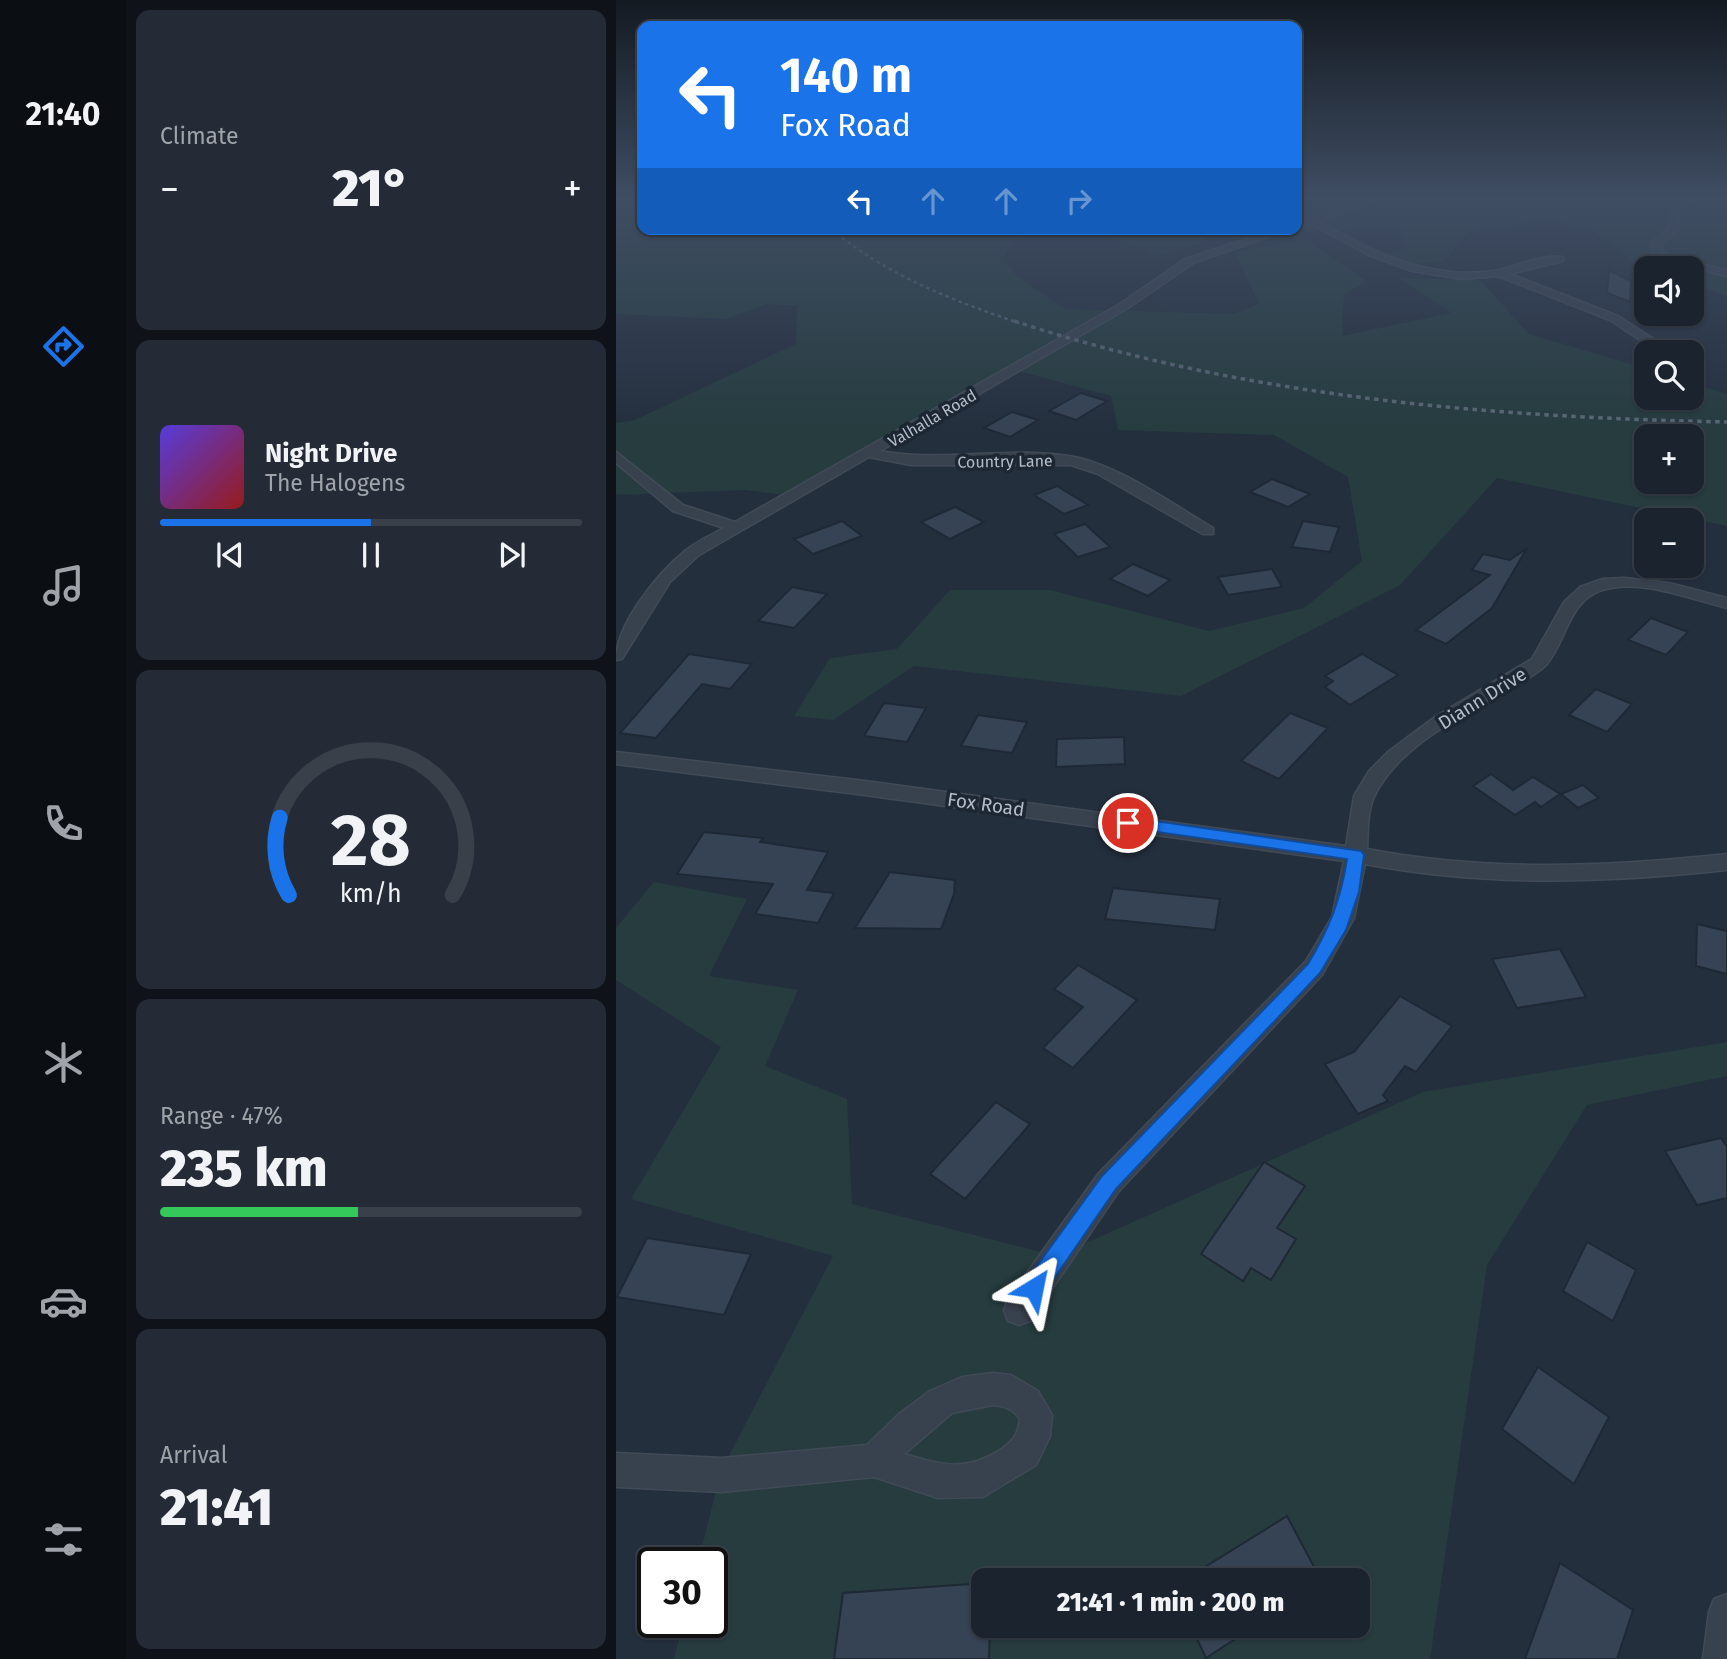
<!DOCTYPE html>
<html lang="en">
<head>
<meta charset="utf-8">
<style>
  :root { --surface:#1b232e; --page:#242b36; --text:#f1f3f6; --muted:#a0a4aa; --line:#39404a; --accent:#1a73e8 }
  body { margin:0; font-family:"Fira Sans",sans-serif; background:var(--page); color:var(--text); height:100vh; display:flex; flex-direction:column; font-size:26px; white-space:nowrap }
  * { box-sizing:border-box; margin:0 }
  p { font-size:23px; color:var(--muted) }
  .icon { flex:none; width:38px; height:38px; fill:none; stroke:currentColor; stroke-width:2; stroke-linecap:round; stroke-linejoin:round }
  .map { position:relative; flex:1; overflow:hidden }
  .sheet { display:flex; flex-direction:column; gap:10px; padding:10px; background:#0f1319; width:490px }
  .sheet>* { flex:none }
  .top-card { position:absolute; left:21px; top:21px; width:665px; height:214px; border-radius:14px; box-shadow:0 2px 5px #0004,0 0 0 2px var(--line); background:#1a73e8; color:#fff; overflow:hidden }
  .fabs { position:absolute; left:1018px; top:256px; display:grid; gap:14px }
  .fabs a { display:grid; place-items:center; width:70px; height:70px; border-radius:14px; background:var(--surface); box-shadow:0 2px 5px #0004,0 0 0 2px var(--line); font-size:35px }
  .speed { position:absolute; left:21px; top:1547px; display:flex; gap:14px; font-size:35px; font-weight:700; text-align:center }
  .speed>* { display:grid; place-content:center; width:91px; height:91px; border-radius:50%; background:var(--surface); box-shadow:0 2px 5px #0004,0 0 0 2px var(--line); line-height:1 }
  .speed .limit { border:4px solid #111; border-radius:10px; background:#fff; color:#111 }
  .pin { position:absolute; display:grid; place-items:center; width:60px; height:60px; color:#fff; margin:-30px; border:4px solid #fff; border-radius:50%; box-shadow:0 2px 7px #0007 }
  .me { position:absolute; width:77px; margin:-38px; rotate:35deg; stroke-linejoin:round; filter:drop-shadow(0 0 5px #0008) }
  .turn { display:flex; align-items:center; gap:24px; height:147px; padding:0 28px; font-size:32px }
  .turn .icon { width:91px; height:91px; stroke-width:2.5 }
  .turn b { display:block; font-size:49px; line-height:60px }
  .lanes { display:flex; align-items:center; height:66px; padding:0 28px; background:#0003; justify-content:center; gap:35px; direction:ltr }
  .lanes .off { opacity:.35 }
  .big { font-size:52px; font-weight:800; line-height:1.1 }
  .sheet .widget { flex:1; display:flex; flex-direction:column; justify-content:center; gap:10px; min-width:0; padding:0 24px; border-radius:14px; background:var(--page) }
  .sheet .dial { align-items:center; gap:0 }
  .dial svg { height:182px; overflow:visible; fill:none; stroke:var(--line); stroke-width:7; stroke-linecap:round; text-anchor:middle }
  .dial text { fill:var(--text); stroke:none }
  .song { display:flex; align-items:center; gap:21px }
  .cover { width:84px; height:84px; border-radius:10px; background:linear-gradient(135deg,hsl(250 70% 55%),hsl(0 70% 35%)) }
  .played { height:7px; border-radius:4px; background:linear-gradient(90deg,var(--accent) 50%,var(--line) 50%) }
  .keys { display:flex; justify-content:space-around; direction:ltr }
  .heat { display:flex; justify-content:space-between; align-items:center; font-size:38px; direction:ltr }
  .charge { height:10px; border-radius:5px; background:linear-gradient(90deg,#34c759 47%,var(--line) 0) }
  .trip { position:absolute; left:355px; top:1568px; width:399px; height:70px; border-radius:14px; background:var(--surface); box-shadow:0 2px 5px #0004,0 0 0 2px var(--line); font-weight:800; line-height:70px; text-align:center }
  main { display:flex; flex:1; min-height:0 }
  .dock { display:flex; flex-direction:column; width:126px; justify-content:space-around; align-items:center; background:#0b0e12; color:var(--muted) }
  .dock .icon { width:49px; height:49px }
  .dock .selected { color:var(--accent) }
  .dock b { font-size:32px; color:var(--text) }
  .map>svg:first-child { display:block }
</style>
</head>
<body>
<main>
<nav class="dock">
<b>21:40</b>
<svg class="icon selected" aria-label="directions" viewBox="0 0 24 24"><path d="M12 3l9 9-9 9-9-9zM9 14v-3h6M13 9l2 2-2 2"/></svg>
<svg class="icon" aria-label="music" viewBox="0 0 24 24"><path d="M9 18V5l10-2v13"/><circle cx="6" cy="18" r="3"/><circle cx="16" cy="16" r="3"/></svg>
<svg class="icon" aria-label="phone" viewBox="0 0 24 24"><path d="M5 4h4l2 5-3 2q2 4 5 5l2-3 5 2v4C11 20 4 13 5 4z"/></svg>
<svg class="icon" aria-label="climate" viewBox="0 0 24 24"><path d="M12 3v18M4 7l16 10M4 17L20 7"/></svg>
<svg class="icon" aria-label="car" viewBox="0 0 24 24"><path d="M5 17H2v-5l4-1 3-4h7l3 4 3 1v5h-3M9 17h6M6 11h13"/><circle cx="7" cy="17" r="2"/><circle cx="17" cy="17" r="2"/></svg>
<svg class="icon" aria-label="filters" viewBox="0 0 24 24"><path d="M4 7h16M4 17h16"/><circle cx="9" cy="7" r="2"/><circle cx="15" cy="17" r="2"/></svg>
</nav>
<section class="sheet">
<div class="widget"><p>Climate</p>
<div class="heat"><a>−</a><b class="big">21°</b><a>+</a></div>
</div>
<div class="widget">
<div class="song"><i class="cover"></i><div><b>Night Drive</b><p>The Halogens</p></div></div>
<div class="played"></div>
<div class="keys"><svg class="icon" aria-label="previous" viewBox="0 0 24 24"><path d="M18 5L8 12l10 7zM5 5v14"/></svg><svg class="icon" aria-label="pause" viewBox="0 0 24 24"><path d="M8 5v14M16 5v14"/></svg><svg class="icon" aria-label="next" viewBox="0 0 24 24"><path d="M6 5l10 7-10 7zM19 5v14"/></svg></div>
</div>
<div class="widget dial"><svg viewBox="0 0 100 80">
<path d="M14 69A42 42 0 1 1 86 69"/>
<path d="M14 69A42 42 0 0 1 10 35" stroke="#1a73e8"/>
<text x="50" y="56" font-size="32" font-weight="700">28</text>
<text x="50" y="72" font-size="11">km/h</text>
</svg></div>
<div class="widget"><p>Range · 47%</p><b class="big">235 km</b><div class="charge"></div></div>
<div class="widget"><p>Arrival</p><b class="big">21:41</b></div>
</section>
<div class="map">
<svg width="1111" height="1659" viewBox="0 0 1111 1659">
  <rect width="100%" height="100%" fill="#242f3e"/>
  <!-- green -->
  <g fill="#263c3f" fill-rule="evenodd">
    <path d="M10 196H26V229H458L396 240 386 259 402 277 449 309 618 314 643 304 619 252 690 239 750 281 728 295 726 336 835 313 783 278 864 280 913 334 1031 369V397H1076V383L1111 394V526L881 478 784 585 565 696 298 666 217 720 178 716 214 658 281 649 334 590H434L593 631 688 608 746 561 732 477 658 435 502 430 495 396 399 370 169 495 129 490 0 495V423L19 420 180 344 181 306 151 304 110 319 0 314V200ZM1031 436H1076V481H1031Z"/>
    <path d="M681 196H1111V296L1076 284V268H1031V273L975 229 928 219 852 232 829 261 777 265 759 259 790 247 782 228 661 232 651 229H681Z"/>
    <path d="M478 229H593L585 243 541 256Z"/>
    <path d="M38 882 131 899 93 976 182 990 149 1066 231 1099 236 1204 441 1256 807 1092 1111 1042V1076L971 1105 871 1265 814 1659H58L67 1622H96V1563H82L105 1471 217 1256 15 1199 105 1047 0 980V928ZM368 1580H742V1626H368Z"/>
  </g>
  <!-- building -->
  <g fill="#364354" stroke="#1f2835" stroke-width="2">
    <path d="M993 270 1015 281 1014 302 991 293Z"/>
    <path d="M465 393 491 401 460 420 433 411Z"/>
    <path d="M396 412 422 420 394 437 368 428Z"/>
    <path d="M656 479 694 494 672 507 634 492Z"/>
    <path d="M441 486 472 505 448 514 418 495Z"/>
    <path d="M339 507 368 522 334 539 305 522Z"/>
    <path d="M226 521 246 536 197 554 178 539Z"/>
    <path d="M687 521 723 527 714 552 676 547Z"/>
    <path d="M469 524 494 547 462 557 438 534Z"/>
    <path d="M911 548 876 608 830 644 800 630 874 575 856 570 867 554 894 560Z"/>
    <path d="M517 564 554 580 532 596 494 579Z"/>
    <path d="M656 569 666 587 612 595 602 577Z"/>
    <path d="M176 587 211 594 178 628 142 621Z"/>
    <path d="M1035 618 1072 632 1050 655 1012 640Z"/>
    <path d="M73 654 136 664 114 689 86 684 40 738 4 733Z"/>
    <path d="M746 654 782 675 734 705 709 687 717 681 709 676Z"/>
    <path d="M980 689 1016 704 991 732 953 715Z"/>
    <path d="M268 703 310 708 291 742 248 736Z"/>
    <path d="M674 713 712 728 663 779 625 761Z"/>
    <path d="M362 715 411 722 396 753 345 746Z"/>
    <path d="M508 737 509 764 440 767 441 739Z"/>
    <path d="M875 774 897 790 917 777 944 794 925 807 919 802 899 815 857 786Z"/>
    <path d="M967 785 983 798 962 808 945 794Z"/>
    <path d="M88 832 147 838 144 842 212 852 191 890 218 893 202 923 139 914 157 884 61 874Z"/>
    <path d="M274 872 339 880 338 894 325 929 239 928Z"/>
    <path d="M497 888 604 899 599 930 489 919Z"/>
    <path d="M1081 924 1111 931V974L1080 966Z"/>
    <path d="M944 949 970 997 901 1008 876 959Z"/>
    <path d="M462 965 521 1000 457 1068 427 1048 467 1007 438 989Z"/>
    <path d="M784 996 836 1026 800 1072 789 1066 767 1095 772 1101 742 1114 709 1064 738 1052Z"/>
    <path d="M380 1102 414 1124 349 1199 314 1174Z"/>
    <path d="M1105 1138 1111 1147V1198L1081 1205 1049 1151Z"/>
    <path d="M648 1162 689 1186 661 1228 680 1239 655 1280 635 1268 627 1281 585 1254Z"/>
    <path d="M31 1238 135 1254 108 1315 1 1297Z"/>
    <path d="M971 1242 1020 1270 997 1321 947 1291Z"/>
    <path d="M922 1367 993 1417 958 1484 886 1429Z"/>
    <path d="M671 1516 705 1580H568Z"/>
    <path d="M944 1563 1017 1610 1001 1659H909Z"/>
    <path d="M368 1583V1626H374L373 1659H218L227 1593Z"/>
    <path d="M575 1626H639L590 1658Z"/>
  </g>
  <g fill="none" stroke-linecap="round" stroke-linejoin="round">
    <defs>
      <g id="street">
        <path d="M756 196H769L703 221C756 253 815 280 878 271 900 267 924 254 947 257V261L894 274 1002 316 1057 352H1042L994 320 882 276 846 279 796 271 753 255 695 224 686 227 681 224Z"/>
        <path d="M1076 196H1100L1064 206 1062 229 1046 244V251L1060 259 1111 270V276L1053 263 1036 252V243L1052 228 1056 203 1062 198Z"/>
        <path d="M660 229H675L577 263 512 308 264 451C328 463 395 445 458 457 504 466 556 504 597 528V534H587L482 474 455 465H295L253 457 83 555 54 582 6 659 0 660C0 624 41 574 69 551 80 542 95 535 108 528L57 511 0 463V452L67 505 119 522 504 304 569 259Z"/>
        <path d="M1008 578 1053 583 1111 598V608C1073 599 1025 578 986 590 952 601 951 641 930 665 919 677 898 685 884 693 842 718 780 749 758 797 751 812 752 833 751 849 871 872 990 867 1111 854V870C989 883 870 887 749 864L738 918 706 975 503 1191 414 1321 403 1325 392 1321 388 1310 392 1299 483 1173 690 961 716 917 728 861 249 795 0 764V752L249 781 730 846 738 796 753 771 772 752 819 717 916 659 948 602 964 587 987 579Z"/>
        <path d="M377 1373 395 1375 422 1391 436 1415 434 1436 420 1465 367 1497 322 1498 258 1477 106 1492 0 1487V1453L106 1458 251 1445 283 1414 314 1391 346 1377ZM377 1405C389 1406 397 1409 404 1419 402 1435 397 1441 384 1450 350 1472 325 1465 288 1454L336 1413Z"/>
        <path d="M1111 1594V1659H1087L1093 1612 1098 1599Z"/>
      </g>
    </defs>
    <!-- street casing -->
    <use href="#street" stroke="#414a57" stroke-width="3"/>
    <!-- street -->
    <use href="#street" fill="#38414e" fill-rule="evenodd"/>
    <!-- rail-far1 -->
    <path stroke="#5a6575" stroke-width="2.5" stroke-dasharray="3.5 3.5" stroke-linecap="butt" d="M215 229C271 275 335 300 403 323"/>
    <!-- rail -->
    <path stroke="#5a6575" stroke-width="3.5" stroke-dasharray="4.5 4.5" stroke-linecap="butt" d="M398 321C629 397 870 417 1111 422"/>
  </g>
  <!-- sky -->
  <linearGradient id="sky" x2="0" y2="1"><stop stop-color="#141a22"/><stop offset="0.46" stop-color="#3f4d63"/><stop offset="1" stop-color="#3f4d63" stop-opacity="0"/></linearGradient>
  <rect width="1111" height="428" fill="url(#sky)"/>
  <!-- route -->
  <path fill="#1a73e8" stroke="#114b97" stroke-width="2" d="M512 817 745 851 748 855 743 892 730 930 704 973 500 1189 426 1296 418 1299 410 1296 407 1288 410 1281 486 1176 692 964C713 929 725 899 731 859L506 827V819Z"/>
  <g text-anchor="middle" stroke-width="7" stroke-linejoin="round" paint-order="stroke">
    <!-- far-street labels -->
    <g font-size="16" fill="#b4bcc9" stroke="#1d2633">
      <text transform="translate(316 418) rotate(-30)" y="6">Valhalla Road</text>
      <text transform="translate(389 461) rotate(-1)" y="6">Country Lane</text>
    </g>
    <!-- street labels -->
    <g font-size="19" fill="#b4bcc9" stroke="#1d2633">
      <text transform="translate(866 698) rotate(-32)" y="7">Diann Drive</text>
      <text transform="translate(370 804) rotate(8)" y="7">Fox Road</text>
    </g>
  </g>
</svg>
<div class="fabs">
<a><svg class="icon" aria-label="sound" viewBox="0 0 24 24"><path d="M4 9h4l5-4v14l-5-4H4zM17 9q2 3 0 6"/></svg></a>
<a><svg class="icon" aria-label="search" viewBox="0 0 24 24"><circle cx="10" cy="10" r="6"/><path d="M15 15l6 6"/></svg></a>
<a>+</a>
<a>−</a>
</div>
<div class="speed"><div class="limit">30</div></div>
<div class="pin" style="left:512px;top:823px;background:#d93025"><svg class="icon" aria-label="arrive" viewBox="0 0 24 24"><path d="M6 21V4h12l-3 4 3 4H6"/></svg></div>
<svg class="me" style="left:418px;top:1288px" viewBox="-20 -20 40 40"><path d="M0-17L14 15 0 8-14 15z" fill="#1a73e8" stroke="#fff" stroke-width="4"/></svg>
<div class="trip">21:41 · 1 min · 200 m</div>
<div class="top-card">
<div class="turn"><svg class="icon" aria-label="left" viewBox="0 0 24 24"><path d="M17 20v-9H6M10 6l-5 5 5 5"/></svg><div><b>140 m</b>Fox Road</div></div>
<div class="lanes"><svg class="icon" aria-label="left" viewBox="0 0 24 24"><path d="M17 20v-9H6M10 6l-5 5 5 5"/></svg><svg class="icon off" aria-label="ahead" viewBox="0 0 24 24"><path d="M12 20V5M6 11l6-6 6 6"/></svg><svg class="icon off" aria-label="ahead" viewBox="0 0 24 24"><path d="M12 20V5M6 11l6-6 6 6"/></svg><svg class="icon off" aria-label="right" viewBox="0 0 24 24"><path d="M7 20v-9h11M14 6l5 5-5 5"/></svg></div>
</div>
</div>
</main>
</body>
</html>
